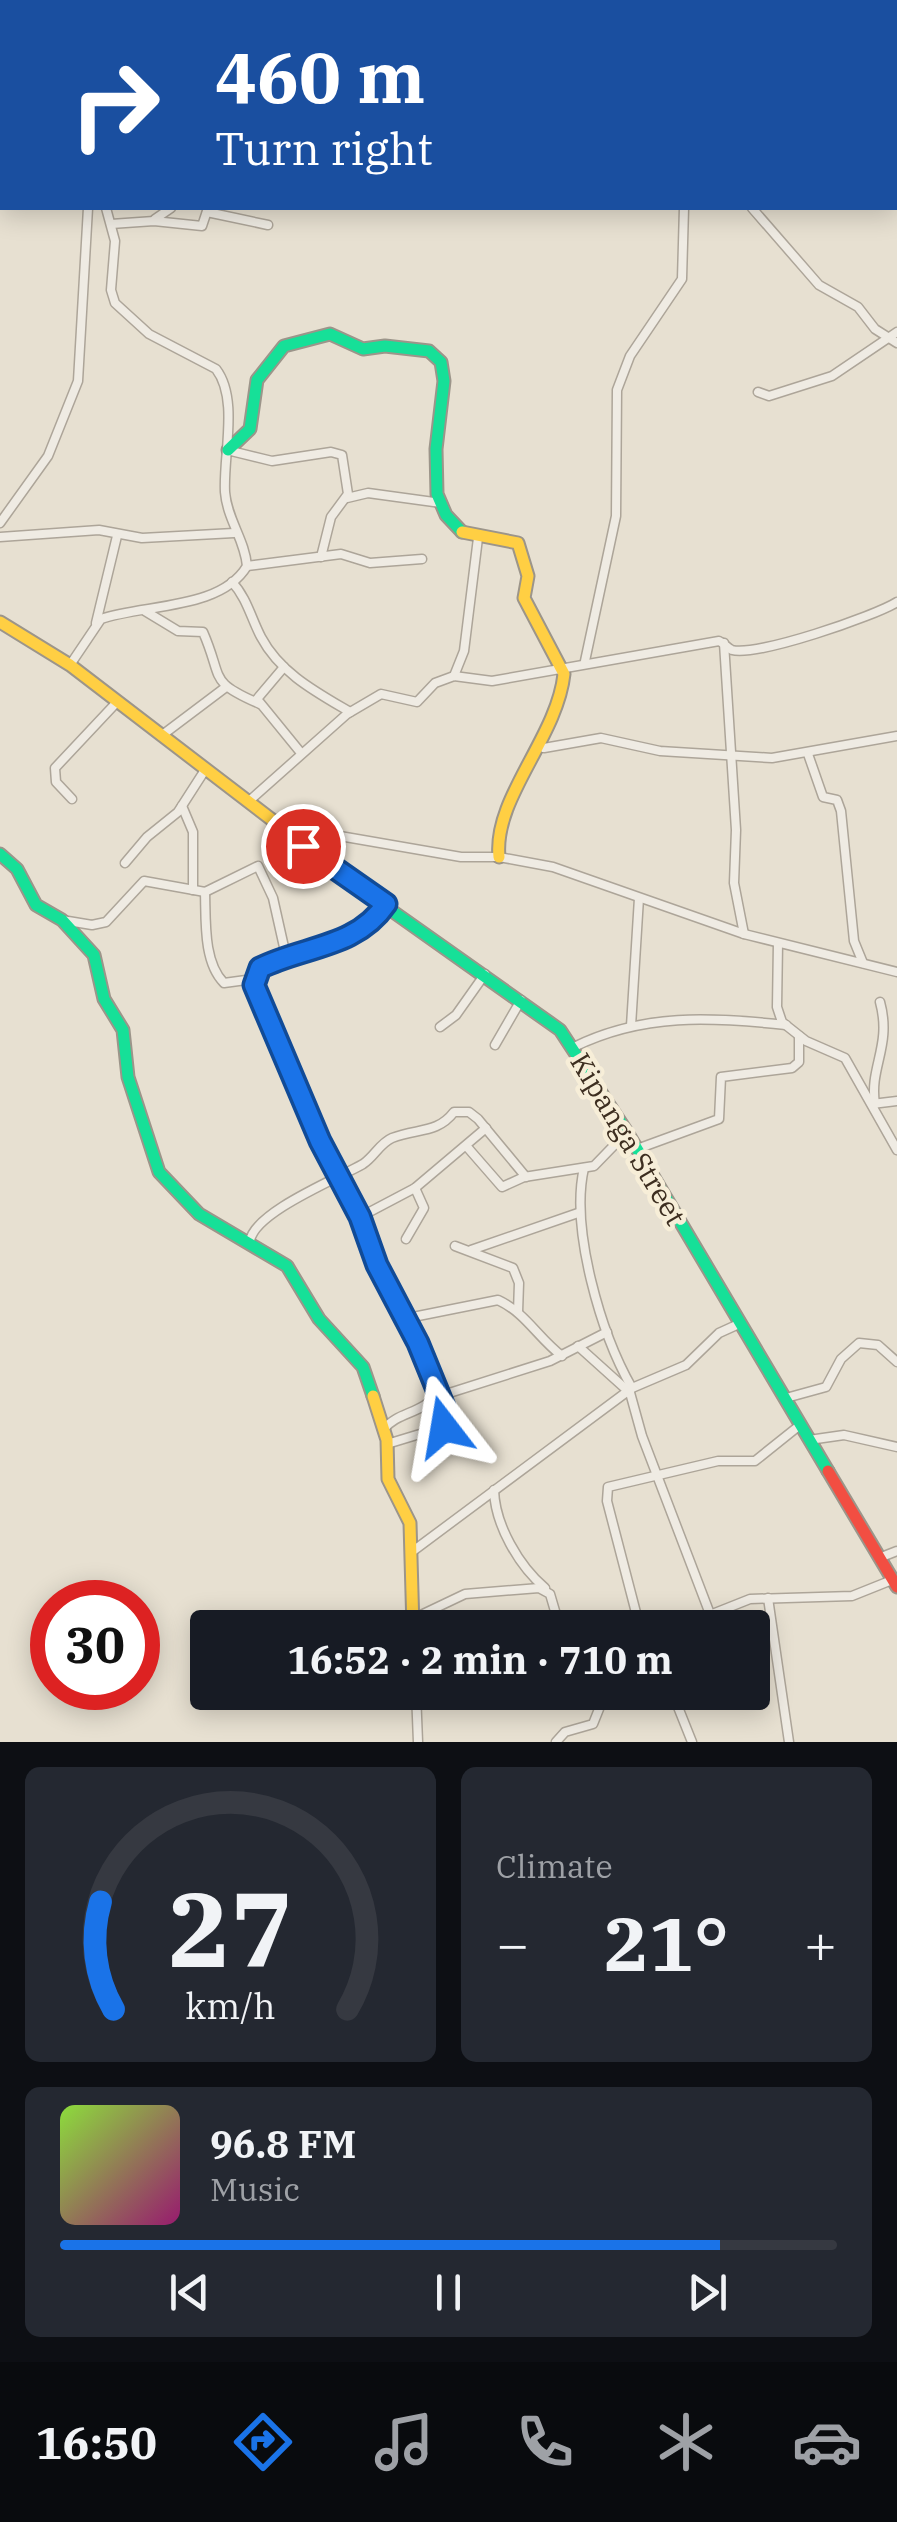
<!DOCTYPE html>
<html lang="en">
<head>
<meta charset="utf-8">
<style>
  :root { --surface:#171b24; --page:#242831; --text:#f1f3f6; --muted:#9ea1a6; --line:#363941; --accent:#1a73e8 }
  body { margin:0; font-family:"IBM Plex Serif",serif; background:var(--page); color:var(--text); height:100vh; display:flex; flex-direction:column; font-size:38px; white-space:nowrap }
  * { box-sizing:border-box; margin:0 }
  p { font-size:32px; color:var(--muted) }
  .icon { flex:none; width:55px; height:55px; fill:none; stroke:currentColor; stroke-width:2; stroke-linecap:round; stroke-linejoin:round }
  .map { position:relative; height:1742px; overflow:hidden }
  .drawer { display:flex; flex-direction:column; gap:25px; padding:25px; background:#0d0f14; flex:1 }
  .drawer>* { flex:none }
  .guide { position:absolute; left:0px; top:0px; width:898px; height:210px; box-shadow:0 5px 25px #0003; background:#1a4fa0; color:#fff; overflow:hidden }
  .speed { position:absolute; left:30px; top:1580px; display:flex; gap:20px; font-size:50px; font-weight:700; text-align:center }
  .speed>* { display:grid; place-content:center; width:130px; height:130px; border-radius:50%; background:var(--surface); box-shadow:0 5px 25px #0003; line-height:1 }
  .speed .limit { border:15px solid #d22; background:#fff; color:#111 }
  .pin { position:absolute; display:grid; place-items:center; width:85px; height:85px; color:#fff; margin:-42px; border:5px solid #fff; border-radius:50%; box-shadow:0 2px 10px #0007 }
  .me { position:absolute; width:110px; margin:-55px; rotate:346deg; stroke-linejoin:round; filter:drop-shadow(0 0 8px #0008) }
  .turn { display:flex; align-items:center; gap:35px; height:210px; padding:0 50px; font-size:45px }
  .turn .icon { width:130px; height:130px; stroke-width:2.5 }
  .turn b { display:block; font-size:70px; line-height:85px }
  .big { font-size:75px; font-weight:800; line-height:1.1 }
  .drawer .card { flex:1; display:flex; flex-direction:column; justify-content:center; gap:15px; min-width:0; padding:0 35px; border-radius:15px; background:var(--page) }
  .drawer .dial { align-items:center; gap:0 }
  .dial svg { height:260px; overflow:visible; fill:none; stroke:var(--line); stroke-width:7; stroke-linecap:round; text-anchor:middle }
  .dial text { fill:var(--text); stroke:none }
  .song { display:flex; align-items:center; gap:30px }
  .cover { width:120px; height:120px; border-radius:15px; background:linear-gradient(135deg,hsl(90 70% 55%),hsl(320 70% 35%)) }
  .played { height:10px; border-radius:5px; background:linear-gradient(90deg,var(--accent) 85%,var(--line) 85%) }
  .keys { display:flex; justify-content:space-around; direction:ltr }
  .heat { display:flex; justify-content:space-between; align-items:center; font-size:55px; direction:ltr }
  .drawer .tiles { flex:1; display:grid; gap:25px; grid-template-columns:1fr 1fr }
  .card:last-child { grid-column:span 2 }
  .trip { position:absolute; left:190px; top:1610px; width:580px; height:100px; border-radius:10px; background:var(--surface); box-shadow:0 5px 25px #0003; font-weight:800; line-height:100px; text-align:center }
  .tabs { display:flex; height:160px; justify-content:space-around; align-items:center; background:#090b0e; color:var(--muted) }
  .tabs .icon { width:70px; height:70px }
  .tabs .current { color:var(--accent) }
  .tabs b { font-size:45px; color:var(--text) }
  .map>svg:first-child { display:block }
</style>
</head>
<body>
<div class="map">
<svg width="897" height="1742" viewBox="0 0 897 1742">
  <rect width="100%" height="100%" fill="#e7e0d1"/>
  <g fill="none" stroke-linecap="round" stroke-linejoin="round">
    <defs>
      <g id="street">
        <path d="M267 0 271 2"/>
        <path d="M675 0V2"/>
        <path d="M98 2 99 0"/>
        <path d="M752 208 819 285 858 307 875 329 897 343"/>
        <path d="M207 212 268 225"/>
        <path d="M155 219 171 208"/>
        <path d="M111 224 154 221 202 226 208 208"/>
        <path d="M758 392 769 396 832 376 897 332"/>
        <path d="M227 450 272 461 331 452 342 455 348 494 331 517 321 557"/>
        <path d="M347 498 368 493 441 503"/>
        <path d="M0 523 48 456 78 381 88 208"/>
        <path d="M0 537 99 530 142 538 234 533"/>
        <path d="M247 566 341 554 370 563 422 559"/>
        <path d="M232 582C247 598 251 618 261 637 280 673 316 692 350 712"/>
        <path d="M145 611 178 631 203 632C224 680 207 681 260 704"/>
        <path d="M96 623 117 536"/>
        <path d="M724 643 736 830 734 883 744 934"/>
        <path d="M585 661 616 516 617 390 630 356 682 279 684 208"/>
        <path d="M70 665 101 619C144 604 221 610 247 566 245 540 227 519 225 492 223 455 239 399 216 369L149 334 115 303 111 290 115 241 106 208"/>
        <path d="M284 667 257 699 301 753"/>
        <path d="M454 676 464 651 478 538"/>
        <path d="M161 736 226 687"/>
        <path d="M544 748 601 738 660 751 772 758 897 736"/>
        <path d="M808 754 823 797 837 800 841 811 854 941 863 963"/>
        <path d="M72 799 56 782 55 768 117 702"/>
        <path d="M248 802 347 714 381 694 417 702 435 683 454 676 492 681 719 641C724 643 727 648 732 650 756 657 875 616 897 602"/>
        <path d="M182 806 193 832V890"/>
        <path d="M282 826 461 857H499L553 867 744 934 897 972"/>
        <path d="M125 863 147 837 178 812 205 770"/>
        <path d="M205 892C206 920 203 962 224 983L246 980 254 985"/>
        <path d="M386 904 343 941 265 966 255 972 253 982 435 1388 443 1395 550 1361 607 1332"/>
        <path d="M62 920 92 925 106 922 144 881 205 892 258 866 273 898 286 956"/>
        <path d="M778 943 777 1007 782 1022 806 1041 845 1058 897 1150"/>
        <path d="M631 1026 639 898"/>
        <path d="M440 1027 456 1015 485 974"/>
        <path d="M495 1045 521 1000"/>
        <path d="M574 1047C643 1013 711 1017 786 1025"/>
        <path d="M872 1104 897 1101"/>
        <path d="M875 1104C869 1067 892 1046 880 1002"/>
        <path d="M468 1148 502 1187 524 1177 594 1166 627 1132"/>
        <path d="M637 1149 719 1119 721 1077 792 1068 799 1062V1036"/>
        <path d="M584 1168C570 1229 601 1334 632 1388"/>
        <path d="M360 1217 415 1188 486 1128"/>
        <path d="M406 1239 424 1208 415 1188"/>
        <path d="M250 1241C254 1212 339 1178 363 1164 374 1157 380 1143 392 1138 417 1128 437 1134 454 1112H469L478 1119 526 1177"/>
        <path d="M455 1246 513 1268 519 1283 518 1312"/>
        <path d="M471 1250 578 1213"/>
        <path d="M403 1319 498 1300C526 1313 538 1338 562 1356"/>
        <path d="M578 1346 628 1391"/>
        <path d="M629 1389 642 1436 710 1614"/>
        <path d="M786 1398 826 1387 841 1359 859 1343 878 1345 897 1362"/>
        <path d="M384 1429C398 1411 425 1414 437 1392"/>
        <path d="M809 1440 844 1435 897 1447"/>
        <path d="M387 1444 443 1427 448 1418 439 1394"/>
        <path d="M494 1490C495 1525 519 1566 545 1588"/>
        <path d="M413 1551 632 1388 686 1365 719 1333 741 1323"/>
        <path d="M879 1558 897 1551"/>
        <path d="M768 1598 789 1742"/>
        <path d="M420 1628 423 1614 465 1594 539 1588 550 1594 560 1628"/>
        <path d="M640 1628 607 1501 608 1487 718 1461H755L800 1425"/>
        <path d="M677 1628 750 1599 852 1596 892 1580"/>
        <path d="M416 1692 418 1742"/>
        <path d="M672 1692 692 1742"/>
        <path d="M556 1742 565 1732 593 1724 599 1709 598 1692"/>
      </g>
      <g id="fast">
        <path d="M228 450 250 429 257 380 284 346 330 334 363 349 385 346 429 351 441 362 444 381 436 449 437 494 446 515 462 532"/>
        <path d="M0 854 17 869 36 905 62 920 94 955 104 999 123 1030 128 1077 159 1172 199 1214 287 1266 319 1319 363 1367 373 1396"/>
        <path d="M378 901 560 1030 627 1132 828 1471"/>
      </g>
      <g id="slow">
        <path d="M462 532 518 543 528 576 524 598 564 674C557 738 493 798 499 857"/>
        <path d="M0 622 70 665 378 901"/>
        <path d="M373 1396 387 1440 388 1479 410 1523 413 1628"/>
      </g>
      <path id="jam" d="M828 1471 897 1587"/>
    </defs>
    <!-- street casing -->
    <use href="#street" stroke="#ada599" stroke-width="11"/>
    <!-- fast casing -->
    <use href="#fast" stroke="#9c958a" stroke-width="15"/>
    <!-- slow casing -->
    <use href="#slow" stroke="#9c958a" stroke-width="15"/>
    <!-- jam casing -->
    <use href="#jam" stroke="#9c958a" stroke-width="15"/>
    <!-- street -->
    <use href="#street" stroke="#efebe3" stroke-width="8"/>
    <!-- fast -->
    <use href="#fast" stroke="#16e098" stroke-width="11"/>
    <!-- slow -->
    <use href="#slow" stroke="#ffcf43" stroke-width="11"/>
    <!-- jam -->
    <use href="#jam" stroke="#f24e42" stroke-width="11"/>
  </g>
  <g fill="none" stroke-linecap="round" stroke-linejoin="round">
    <defs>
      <path id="route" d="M303 846 386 904C356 948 304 946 260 968L254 985 320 1141 360 1217 377 1265 418 1343 447 1414 444 1427"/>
    </defs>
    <!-- route casing -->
    <use href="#route" stroke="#114b97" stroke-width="25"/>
    <!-- route -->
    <use href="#route" stroke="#1a73e8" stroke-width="18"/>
  </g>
  <g text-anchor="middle" stroke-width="9" stroke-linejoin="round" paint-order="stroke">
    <!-- street labels -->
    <g font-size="28" fill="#3d2e20" stroke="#f7eed8">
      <text transform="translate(628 1139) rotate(59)" y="10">Kipanga Street</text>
    </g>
  </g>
</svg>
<div class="speed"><div class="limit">30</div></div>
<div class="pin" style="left:303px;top:846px;background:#d93025"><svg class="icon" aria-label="arrive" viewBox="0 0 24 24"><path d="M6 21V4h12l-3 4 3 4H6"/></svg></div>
<svg class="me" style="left:444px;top:1427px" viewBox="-20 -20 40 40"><path d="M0-17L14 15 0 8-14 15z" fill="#1a73e8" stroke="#fff" stroke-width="4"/></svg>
<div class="trip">16:52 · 2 min · 710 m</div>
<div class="guide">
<div class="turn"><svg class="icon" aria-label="right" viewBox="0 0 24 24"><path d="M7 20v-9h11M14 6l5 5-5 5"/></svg><div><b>460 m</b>Turn right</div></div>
</div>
</div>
<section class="drawer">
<div class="tiles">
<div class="card dial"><svg viewBox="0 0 100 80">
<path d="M14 69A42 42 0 1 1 86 69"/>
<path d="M14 69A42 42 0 0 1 10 36" stroke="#1a73e8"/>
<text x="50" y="56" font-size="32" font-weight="700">27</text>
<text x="50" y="72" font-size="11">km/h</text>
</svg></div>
<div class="card"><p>Climate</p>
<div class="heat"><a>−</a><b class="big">21°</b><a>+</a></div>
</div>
<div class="card">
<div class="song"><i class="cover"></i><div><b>96.8 FM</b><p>Music</p></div></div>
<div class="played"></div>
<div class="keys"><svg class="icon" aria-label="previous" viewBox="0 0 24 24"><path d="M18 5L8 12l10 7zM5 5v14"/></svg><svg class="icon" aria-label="pause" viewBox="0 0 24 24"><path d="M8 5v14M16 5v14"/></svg><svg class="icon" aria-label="next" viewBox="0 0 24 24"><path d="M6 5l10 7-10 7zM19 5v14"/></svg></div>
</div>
</div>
</section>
<nav class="tabs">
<b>16:50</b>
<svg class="icon current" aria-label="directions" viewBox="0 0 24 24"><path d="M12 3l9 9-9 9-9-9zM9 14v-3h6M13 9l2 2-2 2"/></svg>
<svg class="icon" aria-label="music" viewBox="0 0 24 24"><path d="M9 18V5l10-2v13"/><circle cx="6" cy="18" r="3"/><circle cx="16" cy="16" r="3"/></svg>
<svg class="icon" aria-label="phone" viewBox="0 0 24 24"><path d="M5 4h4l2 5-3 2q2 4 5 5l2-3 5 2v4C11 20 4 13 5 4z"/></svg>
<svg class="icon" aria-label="climate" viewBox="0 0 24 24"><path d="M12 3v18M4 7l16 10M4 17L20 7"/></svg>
<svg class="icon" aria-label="car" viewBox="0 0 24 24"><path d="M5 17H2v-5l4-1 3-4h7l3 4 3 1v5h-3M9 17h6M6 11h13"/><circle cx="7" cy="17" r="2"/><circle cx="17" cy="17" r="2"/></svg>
</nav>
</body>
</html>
